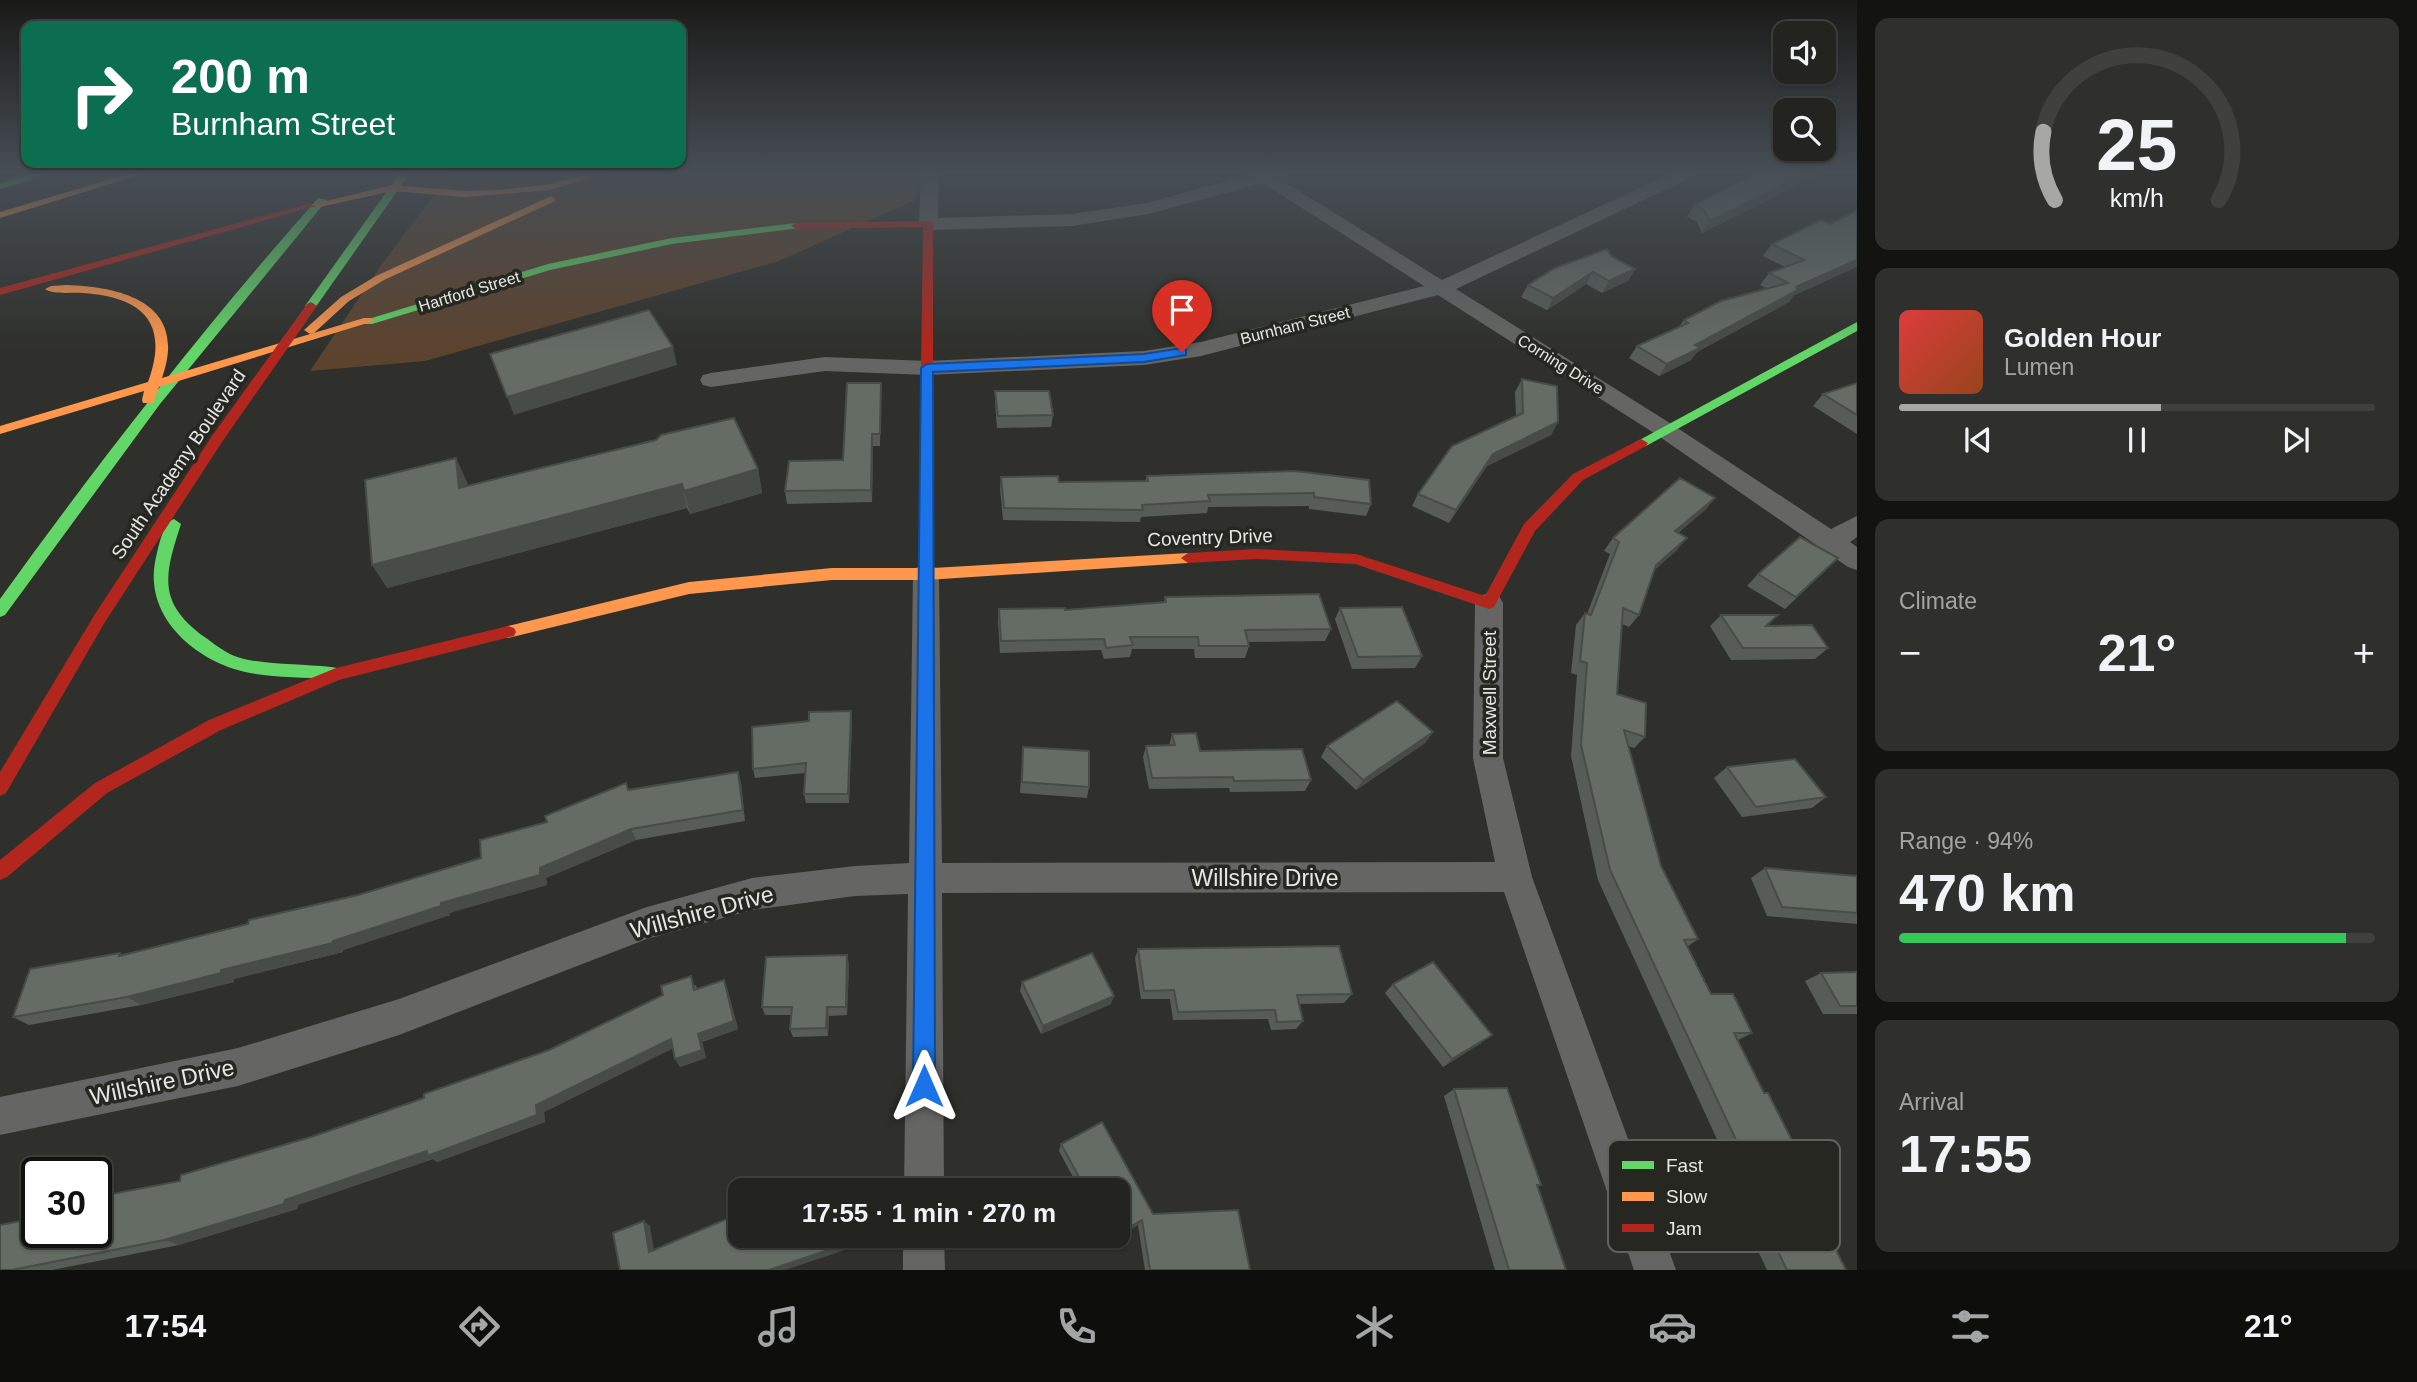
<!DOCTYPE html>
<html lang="en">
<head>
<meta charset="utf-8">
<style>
  :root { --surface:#232420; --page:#2f302d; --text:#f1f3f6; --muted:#a3a4a5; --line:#40413e; --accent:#a7a8a3 }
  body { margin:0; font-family:Helvetica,sans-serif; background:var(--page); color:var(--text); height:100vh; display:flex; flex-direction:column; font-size:26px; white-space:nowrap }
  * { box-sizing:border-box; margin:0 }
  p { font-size:23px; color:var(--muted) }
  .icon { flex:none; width:38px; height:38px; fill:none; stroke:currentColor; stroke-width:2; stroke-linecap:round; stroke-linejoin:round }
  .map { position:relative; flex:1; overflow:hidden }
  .sheet { display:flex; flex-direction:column; gap:18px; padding:18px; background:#131412; width:560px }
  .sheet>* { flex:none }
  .top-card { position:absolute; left:21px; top:21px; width:665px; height:147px; border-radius:14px; box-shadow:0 2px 5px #0004,0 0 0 2px var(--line); background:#0b6e4f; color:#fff; overflow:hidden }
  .tools { position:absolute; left:1773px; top:21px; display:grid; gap:14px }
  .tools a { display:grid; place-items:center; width:63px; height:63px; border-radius:14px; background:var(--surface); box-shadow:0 2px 5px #0004,0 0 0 2px var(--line); font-size:35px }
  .speed { position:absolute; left:21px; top:1157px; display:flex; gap:14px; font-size:35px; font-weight:700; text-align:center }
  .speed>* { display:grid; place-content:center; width:91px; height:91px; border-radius:50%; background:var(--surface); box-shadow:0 2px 5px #0004,0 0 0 2px var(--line); line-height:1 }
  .speed .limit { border:4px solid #111; border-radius:10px; background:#fff; color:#111 }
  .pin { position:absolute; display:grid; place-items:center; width:60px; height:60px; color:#fff; margin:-72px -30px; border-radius:50% 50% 50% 0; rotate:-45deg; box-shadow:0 0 7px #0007 }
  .pin .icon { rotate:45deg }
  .me { position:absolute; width:77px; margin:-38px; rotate:0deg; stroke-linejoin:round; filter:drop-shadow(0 0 5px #0008) }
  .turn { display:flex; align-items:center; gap:24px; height:147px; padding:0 35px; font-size:32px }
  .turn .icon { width:91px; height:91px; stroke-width:2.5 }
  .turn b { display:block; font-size:49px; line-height:60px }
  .big { font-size:52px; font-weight:700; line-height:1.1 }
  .sheet .widget { flex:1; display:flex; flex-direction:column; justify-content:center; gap:10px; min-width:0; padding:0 24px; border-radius:14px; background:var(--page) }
  .sheet .dial { align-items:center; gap:0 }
  .dial svg { height:182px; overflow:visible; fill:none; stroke:var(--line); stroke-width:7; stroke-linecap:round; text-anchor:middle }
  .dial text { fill:var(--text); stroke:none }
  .song { display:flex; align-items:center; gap:21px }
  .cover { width:84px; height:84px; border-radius:10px; background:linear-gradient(135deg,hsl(0 70% 55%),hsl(20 70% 35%)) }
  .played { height:7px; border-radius:4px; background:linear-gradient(90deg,var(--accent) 55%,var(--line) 55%) }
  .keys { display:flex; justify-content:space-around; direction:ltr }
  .heat { display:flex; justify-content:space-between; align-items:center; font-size:38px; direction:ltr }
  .charge { height:10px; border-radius:5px; background:linear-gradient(90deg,#34c759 94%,var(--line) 0) }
  .trip { position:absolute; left:728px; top:1178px; width:402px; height:70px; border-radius:14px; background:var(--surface); box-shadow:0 2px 5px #0004,0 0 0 2px var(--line); font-weight:700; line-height:70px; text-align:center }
  .dock { display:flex; height:112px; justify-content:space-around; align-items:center; background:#0e0e0d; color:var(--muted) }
  .dock .icon { width:49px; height:49px }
  .dock .current { color:var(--accent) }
  .dock b { font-size:32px; color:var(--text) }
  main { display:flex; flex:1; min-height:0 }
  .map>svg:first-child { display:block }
</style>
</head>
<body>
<main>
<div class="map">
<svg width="1857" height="1270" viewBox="0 0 1857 1270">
  <rect width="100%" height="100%" fill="#2f302b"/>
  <!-- green -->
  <path fill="#5c432e" d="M450 173H921L915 200 779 261 425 361 310 371 380 267Z"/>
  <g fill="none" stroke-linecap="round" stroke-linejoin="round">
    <!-- street -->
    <g fill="#656663" fill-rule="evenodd">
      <path d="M921 173H939L938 218 1072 214 1147 203 1255 173H1290L1287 177 1280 179 1442 280 1672 173H1695L1692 177 1456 289 1673 425 1831 529 1857 516V537L1850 542 1857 547V570L1848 567 1657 435 1438 295 1201 356 1144 365 927 375 825 371 711 387 703 385 700 380 703 375 711 373 825 357 927 361 1144 351 1201 342 1424 286 1263 183 1148 214 1072 226 928 230 919 224Z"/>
      <path d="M926 564 935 567 939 574 942 863 1495 862 1473 758 1475 603 1479 596 1489 593 1499 596 1503 603V758L1532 877 1676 1270H1634L1504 892 942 893 944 1190H904L908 894 855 896 752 910 647 939 399 1035 238 1086 0 1135V1097L238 1048 399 999 647 907 752 878 855 866 909 863 913 574 917 567Z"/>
      <path d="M903 1236H944L945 1270H903Z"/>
    </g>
    <!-- fast -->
    <g fill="#63d668" fill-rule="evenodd">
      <path d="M37 173H52L0 189V183Z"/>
      <path d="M400 173H410L315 308H307L305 306Z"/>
      <path d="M318 198 327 200 160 404 5 615 0 617V599C100 460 205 326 318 198Z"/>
      <path d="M796 223 801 226 800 228 672 244 550 270 372 324H364L362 321 548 264 672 238Z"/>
      <path d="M1857 322V331L1646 446 1641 447 1634 443Z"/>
      <path d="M174 519 181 524C164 576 157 603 206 638 218 647 230 656 244 659 272 665 302 664 331 667L337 668 339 673 337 678 331 679C302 677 273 678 245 672 194 660 145 617 155 562 158 550 162 523 174 519Z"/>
    </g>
    <!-- slow -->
    <g fill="#ff974d" fill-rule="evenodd">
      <path d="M131 173H146L0 218V212Z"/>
      <path d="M591 173H606L550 190 465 197 392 191 311 209 306 206 392 185 465 191 500 190 549 184Z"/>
      <path d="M551 196 556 199 555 201 384 280 349 301 314 333 310 334 304 330 341 297 376 276Z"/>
      <path d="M67 285C126 287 188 305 162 378L364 318H372L374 321 159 387 153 403H143L142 400 144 391 0 434V426L148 382C170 322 142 297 83 293 71 292 54 295 45 289L51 286Z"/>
      <path d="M926 509 933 514V568L1188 553 1195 558 1188 563 926 580H832L689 594 508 638 502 636 500 632 502 628 508 626 689 582 832 568H919V514Z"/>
    </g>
    <!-- jam -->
    <g fill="#b3261e" fill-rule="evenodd">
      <path d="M307 204 316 206 0 295V288Z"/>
      <path d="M928 221 933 224V514L926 519 919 514 923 227 796 229 791 226 796 223Z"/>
      <path d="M311 302 317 306 222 442 105 622 6 793 0 796V772L95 614 212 436 307 304Z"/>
      <path d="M1641 439 1648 443 1646 446 1583 480 1535 531 1494 607 1489 609 1355 564 1256 559 1188 563 1181 558 1188 553 1256 549 1356 554 1485 596 1524 524 1573 474Z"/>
      <path d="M508 626 514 628 516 632 514 636 339 680 221 730 107 793 7 877 0 880V860L95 783 209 720 336 668Z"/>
    </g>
  </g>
  <!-- wall -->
  <g fill="#575d56">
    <path d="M1756 173H1822L1702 233 1697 222 1687 217 1694 205Z"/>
    <path d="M1821 220 1793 296 1789 302 1697 352 1691 360 1659 376 1629 358 1637 346 1679 327 1684 320 1767 289 1760 285 1769 273 1785 267 1763 256 1772 244Z"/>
    <path d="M1611 256 1635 269 1628 281 1602 293 1586 284 1547 310 1521 297 1528 285Z"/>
    <path d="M1522 379 1558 422 1551 435 1487 466 1449 523 1412 506 1418 494 1516 416 1515 392Z"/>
    <path d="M881 383 880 446H873L872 502 787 504 785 491 843 460Z"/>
    <path d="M1857 383V434L1813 406 1823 394Z"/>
    <path d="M995 391 1053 415 1051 427 997 428 995 403Z"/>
    <path d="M656 440 758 469 762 493 690 514 687 508 387 588 467 482V486Z"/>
    <path d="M1295 471 1371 504 1366 516 1309 509V506L1208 507 1207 513 1141 517 1140 522 1003 520 1000 489 1001 477 1059 482 1145 481 1147 476Z"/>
    <path d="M1715 498 1705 510 1678 533 1677 550 1654 570 1639 615 1629 627 1622 624 1617 694 1645 737 1634 748 1628 746 1661 866 1698 939 1687 947 1711 994 1752 1033 1738 1040 1764 1093 1817 1190 1808 1193 1846 1270H1767L1751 1236 1760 1233 1598 880 1571 756 1577 675 1571 673 1576 625 1585 613 1587 614 1610 554 1604 551 1613 538Z"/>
    <path d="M1826 570 1785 609 1747 586 1758 574Z"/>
    <path d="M1165 597 1331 629 1325 641 1248 642 1249 646 1245 658H1195L1194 649H1132L1130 657 1104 659 1101 650 1000 653 998 621 999 609 1065 610 1164 602Z"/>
    <path d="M1340 608 1422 656 1415 668 1352 669 1335 619Z"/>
    <path d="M1721 615H1778L1767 626 1828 648 1815 659 1731 660 1710 626Z"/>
    <path d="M809 721H852L849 803H806L804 794 805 773 755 778 753 769Z"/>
    <path d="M1433 732 1425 743 1356 790 1321 757 1327 746Z"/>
    <path d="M1172 734 1200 751 1311 780 1305 791 1230 792 1229 788 1149 789 1143 757 1146 746H1169Z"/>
    <path d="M1023 747 1089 787 1087 798 1020 793Z"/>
    <path d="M1727 767 1826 797 1812 808 1742 817 1714 778Z"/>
    <path d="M738 772 741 783 745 821 636 840 546 878 547 885 449 913 450 915 343 950V952L234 979V982L141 1005 29 1025 13 1017 124 955 358 895 481 858 547 822 629 790Z"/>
    <path d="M1765 868 1857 876V924L1767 916 1751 878Z"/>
    <path d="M1138 949 1352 994 1344 1003 1299 1004 1303 1021 1296 1029 1271 1030 1268 1019 1173 1020 1170 999H1141L1135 958Z"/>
    <path d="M849 964 847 1015 829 1016 828 1036 793 1037 790 1029 791 1015H765L762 1007Z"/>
    <path d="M1857 972V1014H1823L1805 981 1821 973Z"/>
    <path d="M1022 982 1111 1004 1041 1034 1020 991Z"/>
    <path d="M1393 984 1481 1043 1443 1067 1385 993Z"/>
    <path d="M696 985 697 989 727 988 738 1029 702 1042 706 1058 680 1067 673 1048 544 1112 545 1122 437 1162 433 1159 298 1205 297 1209 179 1245 52 1270H0L37 1232 180 1181 424 1098 549 1050 663 995Z"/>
    <path d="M1454 1089 1541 1185 1537 1187 1566 1270H1495L1444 1096Z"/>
    <path d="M1061 1144 1153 1214 1250 1270H1145L1138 1225 1108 1243 1104 1236H1118V1190H1080L1059 1151Z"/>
  </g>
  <!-- shaded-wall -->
  <g fill="#474c46">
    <path d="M1806 173H1822L1702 233 1710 221Z"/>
    <path d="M1857 260V267L1793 296 1789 302 1697 352 1691 360 1659 376 1667 364 1695 345 1796 287Z"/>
    <path d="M1635 269 1628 281 1602 293 1609 281Z"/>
    <path d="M1593 272 1586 284 1547 310 1553 298Z"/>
    <path d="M673 347 677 365 514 415 507 397Z"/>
    <path d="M1558 422 1551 435 1487 466 1449 523 1456 510 1493 454Z"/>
    <path d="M872 434 873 446 872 502 871 490Z"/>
    <path d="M456 458 467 482 471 512 459 488Z"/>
    <path d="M758 469 762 493 690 514 684 491Z"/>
    <path d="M682 484 687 508 387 588 372 565Z"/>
    <path d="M1715 498 1705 510 1665 543 1675 531Z"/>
    <path d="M1687 538 1677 550 1647 577 1656 565Z"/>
    <path d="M851 711 852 721 849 803 848 794Z"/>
    <path d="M1433 732 1425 743 1356 790 1363 780Z"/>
    <path d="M738 772 741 783 745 821 743 810Z"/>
    <path d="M631 829 636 840 546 878 547 885 449 913 450 915 343 950V952L234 979V982L141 1005 127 997 221 970 333 941 540 868Z"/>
    <path d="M847 955 849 964 847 1015 846 1007Z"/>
    <path d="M724 980 727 988 738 1029 702 1042 706 1058 680 1067 675 1059 698 1034Z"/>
    <path d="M1114 996 1111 1004 1041 1034 1043 1026Z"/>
    <path d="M827 1007 829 1016 828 1036 826 1028Z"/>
    <path d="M1492 1035 1481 1043 1443 1067 1452 1059Z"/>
    <path d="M671 1039 676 1047 544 1112 545 1122 437 1162 433 1159 298 1205 297 1209 179 1245 164 1240 285 1200 536 1105Z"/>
    <path d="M1142 1220 1138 1225 1108 1243 1111 1238 1118 1236V1234Z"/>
    <path d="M644 1221 650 1226 655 1256 649 1252Z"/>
    <path d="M841 1236 845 1250 785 1270H769Z"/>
  </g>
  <!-- building -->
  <g fill="#656c64" stroke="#474c46" stroke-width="2">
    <path d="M1756 173H1806L1710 221 1704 210 1694 205Z"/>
    <path d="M1857 211V260L1796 287 1798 290 1695 345 1700 348 1667 364 1637 346 1688 323 1684 320 1721 301 1788 283 1769 273 1804 260 1772 244 1821 220 1830 224Z"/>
    <path d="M1607 249 1611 256 1635 269 1609 281 1593 272 1553 298 1528 285 1555 268Z"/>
    <path d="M649 310 673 347 507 397 490 354Z"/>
    <path d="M1522 379 1557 386 1558 422 1493 454 1456 510 1418 494 1452 446 1523 413Z"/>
    <path d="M847 383H881L880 434H872L871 490 785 491 789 461 843 460Z"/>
    <path d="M1857 383V415L1823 394Z"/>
    <path d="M995 391H1049L1053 415 998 416Z"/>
    <path d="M734 418 758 469 684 491 682 484 372 565 365 480 456 458 459 488 656 440 661 435Z"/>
    <path d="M1295 471 1369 480 1371 504 1314 497V493L1208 495 1210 501 1142 505 1143 510 1004 508 1001 477 1058 476 1059 482 1148 481 1147 476Z"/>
    <path d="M1680 478 1715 498 1675 531 1687 538 1656 565 1639 615 1623 608 1617 694 1646 703 1645 737 1624 730 1661 866 1698 939 1684 940 1711 994H1733L1752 1033H1734L1764 1093H1768L1817 1190H1806L1846 1270H1787L1768 1231 1778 1230 1610 870 1581 745 1587 663 1580 661 1585 613 1591 615 1619 542 1613 538Z"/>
    <path d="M1800 537 1838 558 1796 597 1758 574Z"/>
    <path d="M1319 594 1331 629 1245 630 1249 646H1199L1198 637H1130L1133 645 1106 648 1104 639 1001 641 999 609 1065 608V610L1166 602 1165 597Z"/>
    <path d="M1402 607 1422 656 1358 657 1340 608Z"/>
    <path d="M1721 615H1778L1766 626 1812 625 1828 648H1743Z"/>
    <path d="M1397 701 1433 732 1363 780 1327 746Z"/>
    <path d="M851 711 848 794H804L806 763 753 769 752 727 809 721V712Z"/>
    <path d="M1196 733 1200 751 1302 749 1311 780 1234 781 1233 777 1152 778 1146 746 1175 745 1172 734Z"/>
    <path d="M1023 747 1089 751V787L1022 782Z"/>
    <path d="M1795 759 1826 797 1756 807 1727 767Z"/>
    <path d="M738 772 743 810 631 829 540 868V875L441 903V906L333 941V943L221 970V973L127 997 13 1017 30 969 120 953 119 956 248 924 249 920 358 895 481 858 480 840 547 822 545 816 626 783 628 790Z"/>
    <path d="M1765 868 1857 876V913L1782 907Z"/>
    <path d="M1339 946 1352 994 1297 995 1303 1021 1277 1022 1275 1010 1178 1012 1174 990 1144 991 1138 949Z"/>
    <path d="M1092 953 1114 996 1043 1026 1022 982Z"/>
    <path d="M847 955 846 1007H827L826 1028 790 1029 792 1007H762L766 957Z"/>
    <path d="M1433 962 1492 1035 1452 1059 1393 984Z"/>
    <path d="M1857 972V1006H1840L1821 973Z"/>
    <path d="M691 976 694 990 724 980 734 1021 698 1034 702 1050 675 1059 671 1039 536 1105 537 1115 427 1156V1151L285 1200 284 1204 164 1240 12 1270H0V1225L37 1218V1232H96V1197L180 1181 181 1175 311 1137 424 1098V1094L549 1050 663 995 661 986Z"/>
    <path d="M1507 1088 1541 1185H1537L1566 1270H1509L1454 1089Z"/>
    <path d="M1102 1122 1153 1214 1238 1210 1250 1270H1150L1142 1220 1118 1234V1190H1086L1061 1144Z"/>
    <path d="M829 1181 831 1190H800Z"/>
    <path d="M740 1210V1236H841L843 1245 769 1270H620L613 1233 644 1221 649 1252 734 1216 733 1212Z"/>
  </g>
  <!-- sky -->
  <linearGradient id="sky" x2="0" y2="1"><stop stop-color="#1a1a18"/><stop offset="0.49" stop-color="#474e55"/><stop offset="1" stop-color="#474e55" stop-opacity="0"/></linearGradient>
  <rect width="1857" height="351" fill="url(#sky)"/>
  <!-- route -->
  <path fill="#1a73e8" stroke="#114b97" stroke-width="2" d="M1182 348 1186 349V355L1144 362 933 372 935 1086 932 1094 924 1097 917 1094 913 1086 921 368 927 364 1144 354Z"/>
  <g text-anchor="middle" stroke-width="7" stroke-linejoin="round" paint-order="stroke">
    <!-- far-street labels -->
    <g font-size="16" fill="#e7e8e4" stroke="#262721">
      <text transform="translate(469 291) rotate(-17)" y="6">Hartford Street</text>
      <text transform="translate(1295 325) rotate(-14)" y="6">Burnham Street</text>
      <text transform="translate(1561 364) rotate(32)" y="6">Corning Drive</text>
    </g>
    <!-- street labels -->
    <g font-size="19" fill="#e7e8e4" stroke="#262721">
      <text transform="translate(178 464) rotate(-56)" y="7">South Academy Boulevard</text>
      <text transform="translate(1210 537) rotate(-2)" y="7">Coventry Drive</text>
      <text transform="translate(1489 693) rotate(-90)" y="7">Maxwell Street</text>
    </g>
    <!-- near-street labels -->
    <g font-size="23" fill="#e7e8e4" stroke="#262721">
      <text x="1265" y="886">Willshire Drive</text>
      <text transform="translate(702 912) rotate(-15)" y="8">Willshire Drive</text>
      <text transform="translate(162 1082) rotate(-12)" y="8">Willshire Drive</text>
    </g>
  </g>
  <!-- legend -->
  <rect x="1608" y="1140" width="232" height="112" rx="10" fill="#262721" stroke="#60615c" stroke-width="2"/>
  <rect x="1622" y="1161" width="32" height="8" fill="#63d668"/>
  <rect x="1622" y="1192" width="32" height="9" fill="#ff974d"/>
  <rect x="1622" y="1224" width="32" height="8" fill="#b3261e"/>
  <g font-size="19" fill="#e7e8e4">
    <text x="1666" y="1172">Fast</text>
    <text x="1666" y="1203">Slow</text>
    <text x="1666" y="1235">Jam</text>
  </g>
</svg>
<div class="tools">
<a><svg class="icon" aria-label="sound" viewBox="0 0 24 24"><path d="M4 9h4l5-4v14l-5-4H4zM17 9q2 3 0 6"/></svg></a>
<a><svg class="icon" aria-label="search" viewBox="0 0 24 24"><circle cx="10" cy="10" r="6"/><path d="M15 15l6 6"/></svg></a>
</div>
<div class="speed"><div class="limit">30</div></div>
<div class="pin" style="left:1182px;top:352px;background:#d93025"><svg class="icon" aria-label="arrive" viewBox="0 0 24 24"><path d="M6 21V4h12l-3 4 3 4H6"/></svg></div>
<svg class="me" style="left:924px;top:1086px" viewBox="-20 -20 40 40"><path d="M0-17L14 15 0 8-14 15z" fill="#1a73e8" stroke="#fff" stroke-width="4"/></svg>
<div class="trip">17:55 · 1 min · 270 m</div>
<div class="top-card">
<div class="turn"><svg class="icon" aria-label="right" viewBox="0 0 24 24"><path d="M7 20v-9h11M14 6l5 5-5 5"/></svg><div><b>200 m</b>Burnham Street</div></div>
</div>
</div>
<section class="sheet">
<div class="widget dial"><svg viewBox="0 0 100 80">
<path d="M14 69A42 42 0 1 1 86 69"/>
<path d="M14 69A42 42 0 0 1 9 39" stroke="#a7a8a3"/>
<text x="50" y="56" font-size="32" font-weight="700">25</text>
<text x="50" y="72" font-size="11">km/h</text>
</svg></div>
<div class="widget">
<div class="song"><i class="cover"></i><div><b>Golden Hour</b><p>Lumen</p></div></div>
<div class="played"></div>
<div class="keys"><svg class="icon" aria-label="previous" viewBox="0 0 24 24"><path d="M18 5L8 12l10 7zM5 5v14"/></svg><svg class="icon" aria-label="pause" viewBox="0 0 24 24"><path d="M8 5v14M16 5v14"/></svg><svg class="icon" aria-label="next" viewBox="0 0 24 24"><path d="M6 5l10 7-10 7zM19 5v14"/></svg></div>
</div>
<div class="widget"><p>Climate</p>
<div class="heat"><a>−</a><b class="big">21°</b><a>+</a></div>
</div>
<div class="widget"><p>Range · 94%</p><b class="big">470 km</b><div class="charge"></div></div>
<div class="widget"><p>Arrival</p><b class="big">17:55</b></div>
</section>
</main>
<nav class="dock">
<b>17:54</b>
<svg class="icon current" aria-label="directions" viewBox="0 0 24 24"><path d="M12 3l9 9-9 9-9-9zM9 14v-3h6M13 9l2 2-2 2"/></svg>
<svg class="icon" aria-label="music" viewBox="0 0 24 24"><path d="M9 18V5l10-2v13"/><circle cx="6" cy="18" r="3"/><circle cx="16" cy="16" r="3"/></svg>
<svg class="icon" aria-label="phone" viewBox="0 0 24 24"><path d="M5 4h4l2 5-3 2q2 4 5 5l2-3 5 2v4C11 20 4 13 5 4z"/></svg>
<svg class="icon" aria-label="climate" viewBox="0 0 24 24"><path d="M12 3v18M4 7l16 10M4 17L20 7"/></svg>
<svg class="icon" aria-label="car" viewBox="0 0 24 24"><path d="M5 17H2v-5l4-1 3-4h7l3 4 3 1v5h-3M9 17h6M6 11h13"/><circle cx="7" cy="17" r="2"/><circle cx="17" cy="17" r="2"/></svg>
<svg class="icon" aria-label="filters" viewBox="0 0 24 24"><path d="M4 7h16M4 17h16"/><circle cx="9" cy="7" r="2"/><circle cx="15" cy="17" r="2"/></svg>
<b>21°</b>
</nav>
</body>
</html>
